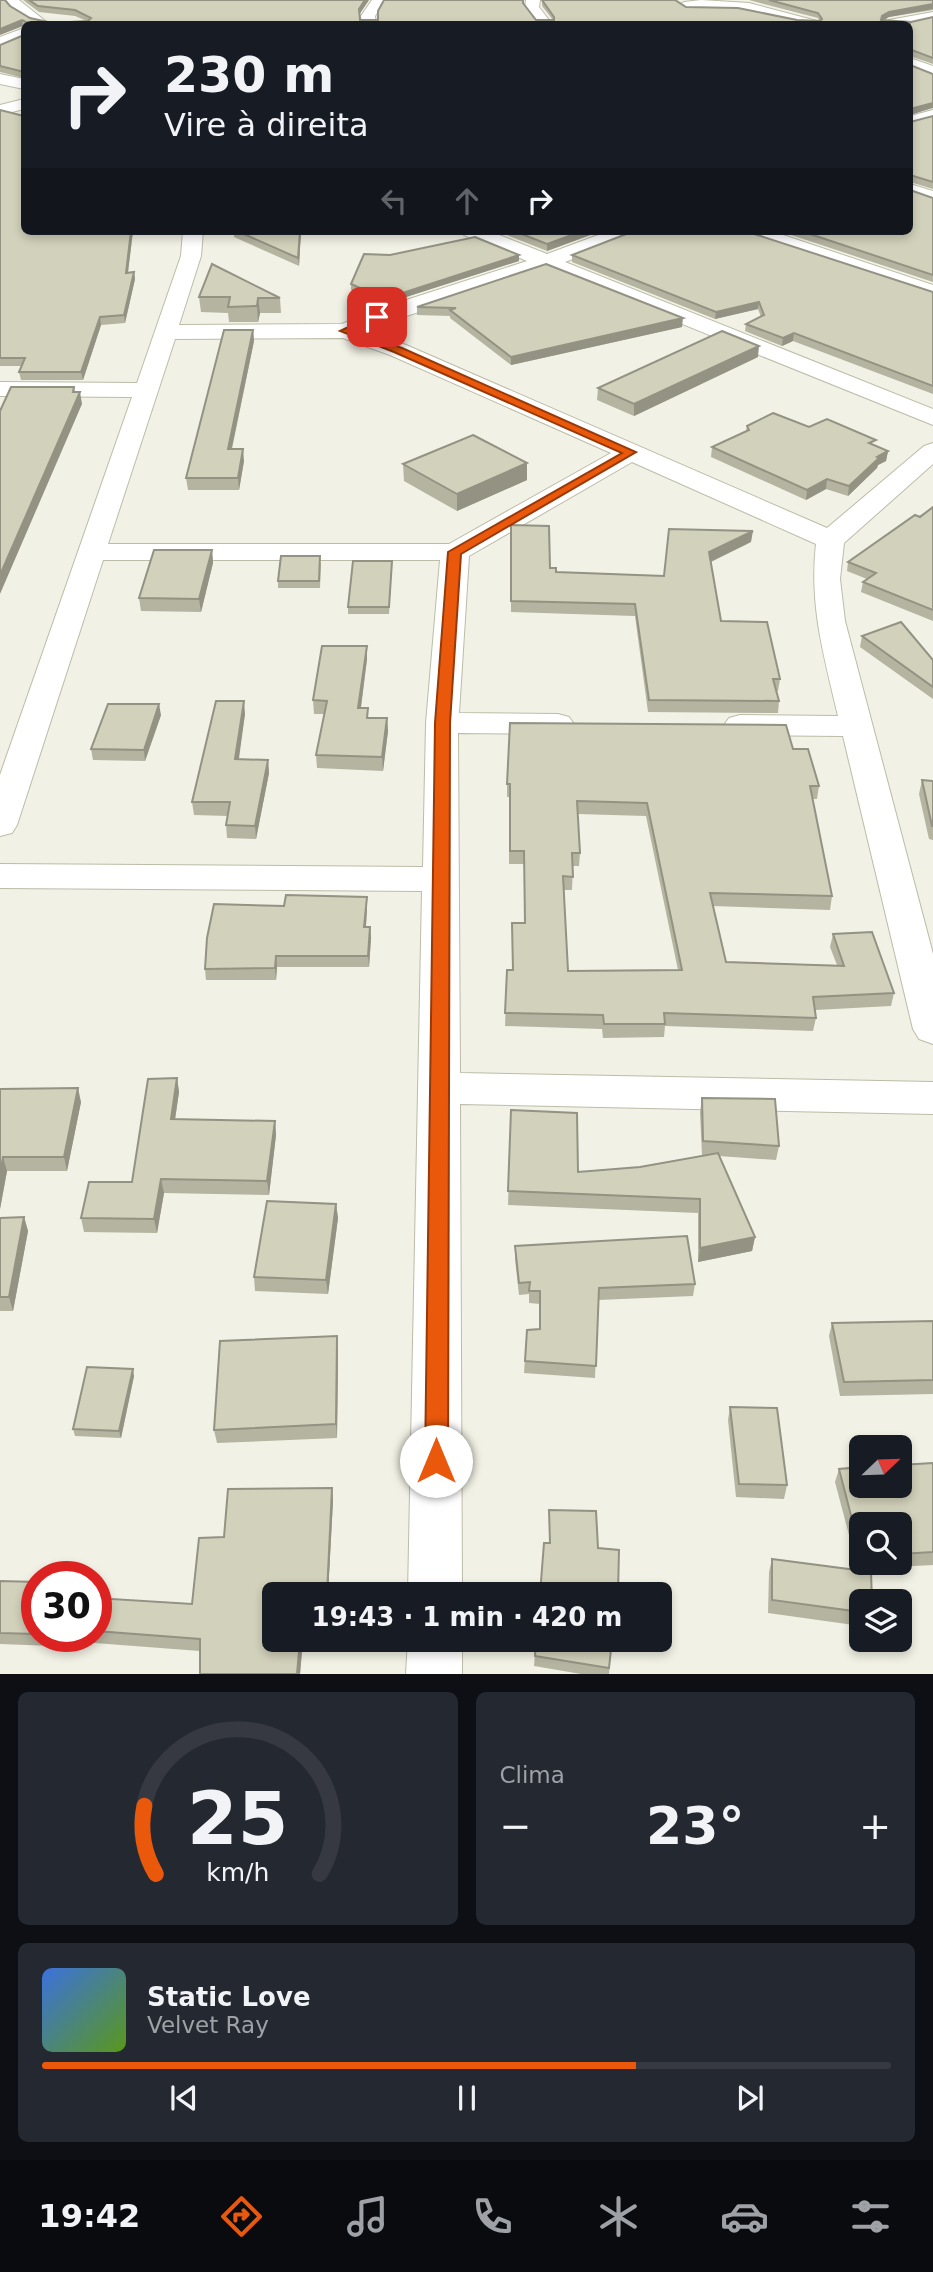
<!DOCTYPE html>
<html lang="pt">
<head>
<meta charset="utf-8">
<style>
  :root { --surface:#171b24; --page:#242831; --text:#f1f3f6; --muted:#9ea1a6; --line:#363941; --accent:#ea580c }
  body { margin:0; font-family:"DejaVu Sans",sans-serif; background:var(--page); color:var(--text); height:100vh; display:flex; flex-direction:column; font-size:26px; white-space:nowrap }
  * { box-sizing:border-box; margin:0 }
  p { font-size:23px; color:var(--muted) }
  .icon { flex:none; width:38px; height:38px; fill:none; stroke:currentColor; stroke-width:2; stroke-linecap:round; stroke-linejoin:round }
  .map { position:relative; height:1674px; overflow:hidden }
  .side { display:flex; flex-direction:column; gap:18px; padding:18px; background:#0d0f14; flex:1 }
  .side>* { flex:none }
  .top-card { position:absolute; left:21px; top:21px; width:892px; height:214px; border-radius:10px; box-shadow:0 4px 10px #0003; background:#171b24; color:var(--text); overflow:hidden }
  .needle { width:46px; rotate:67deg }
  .controls { position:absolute; left:849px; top:1435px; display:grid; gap:14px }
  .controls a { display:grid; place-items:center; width:63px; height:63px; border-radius:10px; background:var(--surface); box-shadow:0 4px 10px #0003; font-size:35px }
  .speed { position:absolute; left:21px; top:1561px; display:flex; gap:14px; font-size:35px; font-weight:700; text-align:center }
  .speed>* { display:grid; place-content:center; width:91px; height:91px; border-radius:50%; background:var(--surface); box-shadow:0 4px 10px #0003; line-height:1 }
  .speed .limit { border:10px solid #d22; background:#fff; color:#111 }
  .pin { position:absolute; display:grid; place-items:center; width:60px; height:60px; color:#fff; margin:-30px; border-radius:14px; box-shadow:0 4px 10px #0006 }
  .me { position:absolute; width:77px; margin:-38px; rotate:0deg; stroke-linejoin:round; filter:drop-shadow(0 0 5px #0008) }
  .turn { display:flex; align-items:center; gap:24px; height:147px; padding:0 28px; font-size:32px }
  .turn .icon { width:91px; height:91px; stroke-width:2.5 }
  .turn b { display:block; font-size:49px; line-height:60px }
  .lanes { display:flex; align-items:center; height:66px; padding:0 28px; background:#0003; justify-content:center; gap:35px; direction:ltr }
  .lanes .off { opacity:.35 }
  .big { font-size:52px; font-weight:700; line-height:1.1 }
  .side .tile { flex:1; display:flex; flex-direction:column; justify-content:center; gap:10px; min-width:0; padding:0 24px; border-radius:10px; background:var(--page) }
  .side .dial { align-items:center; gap:0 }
  .dial svg { height:182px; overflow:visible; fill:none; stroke:var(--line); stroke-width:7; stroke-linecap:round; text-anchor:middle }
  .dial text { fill:var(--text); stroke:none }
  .song { display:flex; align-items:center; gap:21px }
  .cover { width:84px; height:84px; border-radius:10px; background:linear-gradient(135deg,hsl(220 70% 55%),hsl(90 70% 35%)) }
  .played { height:7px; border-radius:4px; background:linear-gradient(90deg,var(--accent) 70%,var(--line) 70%) }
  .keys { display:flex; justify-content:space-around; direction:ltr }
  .heat { display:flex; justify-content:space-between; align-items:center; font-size:38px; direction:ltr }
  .side .tiles { flex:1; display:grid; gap:18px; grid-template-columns:1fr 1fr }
  .tile:last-child { grid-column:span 2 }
  .trip { position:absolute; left:262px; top:1582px; width:410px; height:70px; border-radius:10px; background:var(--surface); box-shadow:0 4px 10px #0003; font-weight:700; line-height:70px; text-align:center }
  .tabs { display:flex; height:112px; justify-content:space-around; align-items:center; background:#090b0e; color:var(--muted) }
  .tabs .icon { width:49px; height:49px }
  .tabs .active { color:var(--accent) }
  .tabs b { font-size:32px; color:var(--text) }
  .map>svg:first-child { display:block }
</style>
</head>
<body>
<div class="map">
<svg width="933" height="1674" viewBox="0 0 933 1674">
  <rect width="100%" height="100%" fill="#f1f1e5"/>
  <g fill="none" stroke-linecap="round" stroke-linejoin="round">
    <defs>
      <g id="minor">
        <path d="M4 0H19L49 24C29 26 16 17 4 0Z"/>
        <path d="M372 0H386L375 16 376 24H362L361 16Z"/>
        <path d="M526 0H540L539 7 552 24H538L525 7Z"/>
        <path d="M701 0 749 3 817 21 819 24C789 27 757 11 726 9 712 9 686 15 677 6L684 2Z"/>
        <path d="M933 12V20L910 25 882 24 889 20Z"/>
        <path d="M24 28V38L0 48V37Z"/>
        <path d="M910 58 933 66V77L910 69Z"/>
        <path d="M0 74 24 79V89L0 84Z"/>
        <path d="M24 99V109L0 115V105Z"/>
        <path d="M933 110V120L910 126V116Z"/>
        <path d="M910 184 933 191V203L910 196Z"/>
        <path d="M183 231H203L201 256 179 325 342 324 369 312 527 261 464 235 461 231H489L547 254 609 231H637L634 235 565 262 933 409V425L546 269 365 330 406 345 827 528 924 446 933 443V464L844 543 840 579 845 621 933 954V1044L919 1039 913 1029 843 736 740 735 729 732 724 725 729 718 740 715 838 716C824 656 809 606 816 544L632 462 469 556 459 713 558 714 569 717 574 724 569 731 558 734 458 733 460 1073 933 1082V1114L460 1104 462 1594H408L422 891 0 888V864L423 867 426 723 440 560H103L17 825 12 833 0 836V775L132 397 0 396V382L137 383 181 256ZM343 338 390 355 611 453 449 544H108L175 339Z"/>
        <path d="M741 231H771L933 285V298L744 235Z"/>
        <path d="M408 1640H462V1674H406Z"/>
      </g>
    </defs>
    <!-- minor casing -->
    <use href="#minor" stroke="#bcbca8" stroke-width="2"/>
    <!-- minor -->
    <use href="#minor" fill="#fff" fill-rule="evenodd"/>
  </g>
  <!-- wall -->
  <g fill="#b5b4a1" fill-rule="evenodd">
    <path d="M23 0H369L359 14 360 20H378L524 4 536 20H553L542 6V0L679 2 686 7 797 20 819 21 818 18 749 0H743H933V10L889 17 883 20 911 22 933 17V64L910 56V24H24V27L10 6 30 18 52 23 87 21 75 16 39 12Z"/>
    <path d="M24 32V78L0 72V45L24 35Z"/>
    <path d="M0 110 24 231H133L128 272H134L135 279 125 323 101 325 83 380H21L19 372 22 366H0Z"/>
    <path d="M933 116V189L910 182V122Z"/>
    <path d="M933 198V282L779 231H910Z"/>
    <path d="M234 231H301L299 266 234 237Z"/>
    <path d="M507 231H601L547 251 507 235Z"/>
    <path d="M519 255V261L384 304 351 290V284Z"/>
    <path d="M572 255 933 292V394L793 341 782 346 745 331 746 324 761 317 758 309 715 319 572 262Z"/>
    <path d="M546 264 682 327 511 365 450 318V316L417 315V307Z"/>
    <path d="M199 297 280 298 281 313H260L258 322H229L228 313 201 312Z"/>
    <path d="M253 330 254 341 232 449 244 461 239 490H188L186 478Z"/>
    <path d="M758 357 634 416 597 400 598 388Z"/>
    <path d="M747 426 809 427 875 446 888 451 886 461 878 465 877 468 848 496 826 489 806 500 711 457 712 447 746 431Z"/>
    <path d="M403 464 527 480 457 511 404 481Z"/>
    <path d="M933 507V621L861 592 863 582 867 579 847 571 848 562Z"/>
    <path d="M511 525 550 568 556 572 664 576 751 542 711 562 721 621 780 679 778 691H777L779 701 778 713 648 712 635 616 511 612Z"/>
    <path d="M212 550 213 563 201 612 141 611 139 598Z"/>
    <path d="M321 563 320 588H278V581Z"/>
    <path d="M392 567 389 614H348V607Z"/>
    <path d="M862 636 933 660V699L860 647Z"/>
    <path d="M367 646V659L361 708H368V718H387L388 731 383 771 317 768 316 755 324 714H314L313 700Z"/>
    <path d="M245 714 238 759 268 760 269 773 256 839 227 838 226 825 228 816 194 815 192 802Z"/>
    <path d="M161 715 145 761 93 760 91 749Z"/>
    <path d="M793 749 819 786 817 799H813L832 896 830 910 713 906 726 962 837 965 830 947 833 934 894 993 891 1006 815 1010 816 1018 813 1031 665 1026 664 1037 603 1038 602 1029 505 1026 507 970H513L512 923H524V864H509V797H507V784ZM578 814 646 816 678 970 568 971 564 890H572L573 866H579L580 853Z"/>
    <path d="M922 780 933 781V840L929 839 919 794Z"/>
    <path d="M367 897V909L366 927H370L371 938 369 967H277L276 980H206L205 969 284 906Z"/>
    <path d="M177 1078 179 1092 175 1119 275 1121 276 1135 269 1195 164 1193 157 1233 84 1232 81 1218 132 1182Z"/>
    <path d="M0 1089 81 1102 67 1171H7L0 1209Z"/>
    <path d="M702 1098 779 1146 776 1160 719 1156 755 1237 752 1251 698 1262V1213L508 1205 511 1110 578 1172 640 1167 709 1155H702L700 1112Z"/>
    <path d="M336 1204 338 1218 328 1294 255 1291 254 1277Z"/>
    <path d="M24 1217 28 1231 13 1311H0V1218Z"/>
    <path d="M515 1246 695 1284 693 1296 598 1300 595 1378 524 1373 527 1330 540 1329V1304L529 1303V1294L519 1295 515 1259Z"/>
    <path d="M933 1321V1394L840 1396 829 1336 832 1323Z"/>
    <path d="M337 1336 338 1350 337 1438 217 1443 214 1430Z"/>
    <path d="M134 1376 121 1438 75 1436 73 1429Z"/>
    <path d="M730 1407 787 1485 784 1499 736 1497 728 1420Z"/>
    <path d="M933 1463V1565L858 1569 835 1482 839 1469ZM861 1524H900V1563H861Z"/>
    <path d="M332 1488 333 1501 328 1594H275V1640H303L300 1674H200V1651L81 1642 80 1647 0 1644V1581L37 1582V1636H96V1598L192 1604 224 1537Z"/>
    <path d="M772 1559 861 1601V1626L768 1613 769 1572Z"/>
    <path d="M536 1640H612L609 1674H581L534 1666Z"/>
  </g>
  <!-- shaded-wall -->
  <g fill="#939283">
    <path d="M365 0H369L359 15V9Z"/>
    <path d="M933 4V9L889 17 881 22 882 16 889 12Z"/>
    <path d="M22 20 23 26 0 35V29Z"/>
    <path d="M933 103V108L910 115V109Z"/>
    <path d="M131 231H133L127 280 126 273Z"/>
    <path d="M300 231H301L299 266 298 258Z"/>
    <path d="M583 231H601L547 251V244Z"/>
    <path d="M519 255V261L384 304V299Z"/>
    <path d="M134 272 135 279 125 323 124 315Z"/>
    <path d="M258 298 260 313 258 322 257 306Z"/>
    <path d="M759 302 758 309 715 319 716 312Z"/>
    <path d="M100 317 101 325 83 380 81 372Z"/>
    <path d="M683 318 682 327 511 365V357Z"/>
    <path d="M253 330 254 341 229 461 228 449Z"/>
    <path d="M794 333 793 341 782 346 783 338Z"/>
    <path d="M759 346 758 357 634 416V404Z"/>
    <path d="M74 387 76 399 80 392 82 404 0 594V575Z"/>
    <path d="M243 449 244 461 239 490 238 478Z"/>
    <path d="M888 451 886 461 878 465 877 468 848 496 849 486 877 457Z"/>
    <path d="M527 463V480L457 511V494Z"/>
    <path d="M827 479 826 489 806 500 807 490Z"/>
    <path d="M753 531 751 542 708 563 709 552Z"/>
    <path d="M212 550 213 563 201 612 199 599Z"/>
    <path d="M367 646V659L359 721 358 708Z"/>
    <path d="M244 701 245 714 237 773 235 759Z"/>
    <path d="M159 704 161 715 145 761 144 750Z"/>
    <path d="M387 718 388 731 383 771 382 757Z"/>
    <path d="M268 760 269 773 256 839 255 826Z"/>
    <path d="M367 897V909L365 938 364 927Z"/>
    <path d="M370 927 371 938 369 967 368 956Z"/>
    <path d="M276 956 277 967 276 980 275 968Z"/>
    <path d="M177 1078 179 1092 173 1133 171 1119Z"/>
    <path d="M78 1088 81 1102 67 1171 64 1157Z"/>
    <path d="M275 1121 276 1135 269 1195 267 1181Z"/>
    <path d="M3 1157 7 1171 0 1209V1175Z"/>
    <path d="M161 1179 164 1193 157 1233 154 1219Z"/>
    <path d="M336 1204 338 1218 328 1294 326 1280Z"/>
    <path d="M24 1217 28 1231 13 1311 9 1297Z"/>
    <path d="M755 1237 752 1251 698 1262 700 1248Z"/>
    <path d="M337 1336 338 1350 337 1438 336 1424Z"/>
    <path d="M133 1369 134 1376 121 1438 119 1431Z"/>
    <path d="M332 1488 333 1501 328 1594H327Z"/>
    <path d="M76 1636H79L81 1642 80 1647Z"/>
    <path d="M300 1640H303L300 1674H297Z"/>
  </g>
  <!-- building -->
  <g fill="#d2d1bb" stroke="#939283" stroke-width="2" fill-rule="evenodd">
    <path d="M0 0H5L10 6 30 18 52 23 88 21 91 18 75 10 38 6 29 0H365L359 9 360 20H378V11L384 0H523V3L536 20H554V17L542 0H675L686 7 738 8 797 20 820 21 822 19 818 13 769 0H933V4L889 12 882 16 881 20 911 22 933 17V58L912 50 910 51V24H25L26 22 22 20 0 29Z"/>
    <path d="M24 32V72L0 66V45L24 35Z"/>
    <path d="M910 65 933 74V103L910 109Z"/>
    <path d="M0 110 24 116V231H131L126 273 134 272 124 315 100 317 81 372H19L25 358H0Z"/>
    <path d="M933 116V182L910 175V122Z"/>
    <path d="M910 190 933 198V275L801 231H910Z"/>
    <path d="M237 231H300L298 258Z"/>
    <path d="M514 231H583L547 244Z"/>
    <path d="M634 231H745L933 292V386L794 333 783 338 746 324 764 315 759 302 716 312 572 255Z"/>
    <path d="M475 237 519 255 384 299 351 284 364 254 390 255Z"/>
    <path d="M212 264 280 298H258L257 306 228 307 230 297H199Z"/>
    <path d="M546 264 683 318 511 357 450 310 456 308 417 307Z"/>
    <path d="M224 330H253L228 449H243L238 478H186Z"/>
    <path d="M722 331 759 346 634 404 598 388Z"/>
    <path d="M11 387H74L73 392H80L0 575V411Z"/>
    <path d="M773 413 809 427 827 419 876 440 869 443 888 451 877 457 879 458 849 486 827 479 807 490 712 447 749 430 747 426Z"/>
    <path d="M473 435 527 463 457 494 403 464Z"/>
    <path d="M933 507V610L863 582 876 573 848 562 915 515 920 517Z"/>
    <path d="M511 525 549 526 550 568H556V572L664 576 669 529 753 531 709 552 721 621 767 622 780 679H773L779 701 649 700 635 604 511 601Z"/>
    <path d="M154 550H212L199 599 139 598Z"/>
    <path d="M281 556H320L319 581H278Z"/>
    <path d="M353 561H392L389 607H348Z"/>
    <path d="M901 622 933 660V687L862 636Z"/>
    <path d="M322 646H367L358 708H368L367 718H387L382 757 316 755 327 701 313 700Z"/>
    <path d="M216 701H244L235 759 268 760 255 826 226 825 230 802H192Z"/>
    <path d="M108 704H159L144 750 91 749Z"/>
    <path d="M510 723 786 725 793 749H808L819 786H810L832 896 710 893 726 962 844 966 833 934 872 932 894 993 813 997 816 1018 664 1013 665 1024H604L603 1015 505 1013 507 970H513L512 923H525L524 851H510V784H507ZM577 801 647 803 682 970 568 971 563 876 573 877 572 853H580Z"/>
    <path d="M922 780 933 781V826H932Z"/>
    <path d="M286 895 367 897 364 927H370L368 956H276L275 968 205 969 207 938 214 904 284 906Z"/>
    <path d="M177 1078 171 1119 275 1121 267 1181 161 1179 154 1219 81 1218 89 1182H132L148 1079Z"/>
    <path d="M78 1088 64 1157H3L0 1175V1089Z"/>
    <path d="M702 1098 775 1099 779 1146 703 1141Z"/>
    <path d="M511 1110 577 1113 578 1172 640 1167 718 1153 755 1237 700 1248V1199L508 1191Z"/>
    <path d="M267 1201 336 1204 326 1280 254 1277Z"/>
    <path d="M24 1217 9 1297H0V1218Z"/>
    <path d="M687 1236 695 1284 599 1288 596 1366 525 1361 527 1330 540 1329V1291H529L530 1282 519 1283 515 1246Z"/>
    <path d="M933 1321V1380L844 1382 832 1323Z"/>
    <path d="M337 1336 336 1424 214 1430 220 1341Z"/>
    <path d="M87 1367 133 1369 119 1431 73 1429Z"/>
    <path d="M730 1407 777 1408 787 1485 739 1484Z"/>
    <path d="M933 1463V1552L900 1554V1524H861V1554L839 1469 861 1467V1486H900V1465Z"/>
    <path d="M332 1488 327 1594H275V1640H300L297 1674H200V1639L96 1631V1598L192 1604 199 1538 224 1537 228 1489Z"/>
    <path d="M549 1510 596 1511 598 1548 619 1550 618 1594H540L544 1543H550Z"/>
    <path d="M772 1559 871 1572 872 1601H861V1612L772 1600Z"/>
    <path d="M0 1581 37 1582V1634L0 1633Z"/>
    <path d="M536 1640H612L609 1668 535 1656Z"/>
  </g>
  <!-- route -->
  <path fill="#ea580c" stroke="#983908" stroke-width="2" d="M374 315 383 317 355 331 402 348 636 452 461 554 450 723 448 1461 444 1469 436 1472 428 1469 425 1461 435 723 448 552 622 453 394 352 340 331Z"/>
</svg>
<div class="controls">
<a><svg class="needle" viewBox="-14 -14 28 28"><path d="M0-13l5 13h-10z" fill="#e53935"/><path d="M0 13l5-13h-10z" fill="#9ea1a6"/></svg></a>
<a><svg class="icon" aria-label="search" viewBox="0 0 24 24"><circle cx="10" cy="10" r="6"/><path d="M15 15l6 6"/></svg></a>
<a><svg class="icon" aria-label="layers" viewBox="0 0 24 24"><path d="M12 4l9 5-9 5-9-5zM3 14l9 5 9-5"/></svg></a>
</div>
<div class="speed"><div class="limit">30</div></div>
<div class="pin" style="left:377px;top:317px;background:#d93025"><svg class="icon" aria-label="arrive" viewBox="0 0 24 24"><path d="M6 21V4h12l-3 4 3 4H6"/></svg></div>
<svg class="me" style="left:436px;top:1461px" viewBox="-20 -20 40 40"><circle r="19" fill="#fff"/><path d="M0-13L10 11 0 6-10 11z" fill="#ea580c"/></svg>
<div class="trip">19:43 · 1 min · 420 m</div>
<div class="top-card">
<div class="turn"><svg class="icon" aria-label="right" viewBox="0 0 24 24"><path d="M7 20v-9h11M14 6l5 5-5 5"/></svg><div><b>230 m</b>Vire à direita</div></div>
<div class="lanes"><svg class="icon off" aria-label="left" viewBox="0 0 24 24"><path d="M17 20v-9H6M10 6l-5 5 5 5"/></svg><svg class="icon off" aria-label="ahead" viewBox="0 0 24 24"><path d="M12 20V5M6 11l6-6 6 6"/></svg><svg class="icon" aria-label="right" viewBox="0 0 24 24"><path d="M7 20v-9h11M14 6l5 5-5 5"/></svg></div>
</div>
</div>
<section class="side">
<div class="tiles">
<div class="tile dial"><svg viewBox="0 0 100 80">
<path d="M14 69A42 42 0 1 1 86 69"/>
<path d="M14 69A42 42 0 0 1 9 39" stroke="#ea580c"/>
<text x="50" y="56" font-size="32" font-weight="700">25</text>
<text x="50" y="72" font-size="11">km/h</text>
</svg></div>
<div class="tile"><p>Clima</p>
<div class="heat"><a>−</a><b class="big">23°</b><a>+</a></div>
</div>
<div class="tile">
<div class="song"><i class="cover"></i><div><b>Static Love</b><p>Velvet Ray</p></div></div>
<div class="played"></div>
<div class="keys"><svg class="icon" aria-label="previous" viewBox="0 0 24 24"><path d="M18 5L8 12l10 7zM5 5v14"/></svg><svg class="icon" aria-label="pause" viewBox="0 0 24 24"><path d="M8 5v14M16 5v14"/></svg><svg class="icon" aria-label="next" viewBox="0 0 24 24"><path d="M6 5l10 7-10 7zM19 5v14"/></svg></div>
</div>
</div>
</section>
<nav class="tabs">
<b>19:42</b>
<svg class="icon active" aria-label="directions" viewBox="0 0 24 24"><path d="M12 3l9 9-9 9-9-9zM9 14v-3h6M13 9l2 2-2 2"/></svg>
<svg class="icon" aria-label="music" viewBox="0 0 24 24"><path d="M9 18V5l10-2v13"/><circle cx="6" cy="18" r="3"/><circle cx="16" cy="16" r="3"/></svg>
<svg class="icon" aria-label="phone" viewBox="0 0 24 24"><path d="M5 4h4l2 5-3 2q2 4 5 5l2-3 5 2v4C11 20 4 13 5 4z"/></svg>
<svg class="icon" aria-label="climate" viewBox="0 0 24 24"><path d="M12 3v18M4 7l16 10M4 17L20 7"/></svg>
<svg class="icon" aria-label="car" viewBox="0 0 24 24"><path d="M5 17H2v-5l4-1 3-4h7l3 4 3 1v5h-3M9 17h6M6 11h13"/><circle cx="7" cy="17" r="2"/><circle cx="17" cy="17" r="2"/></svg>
<svg class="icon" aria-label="filters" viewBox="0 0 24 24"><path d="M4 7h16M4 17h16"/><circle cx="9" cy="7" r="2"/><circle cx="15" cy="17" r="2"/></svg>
</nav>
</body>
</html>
